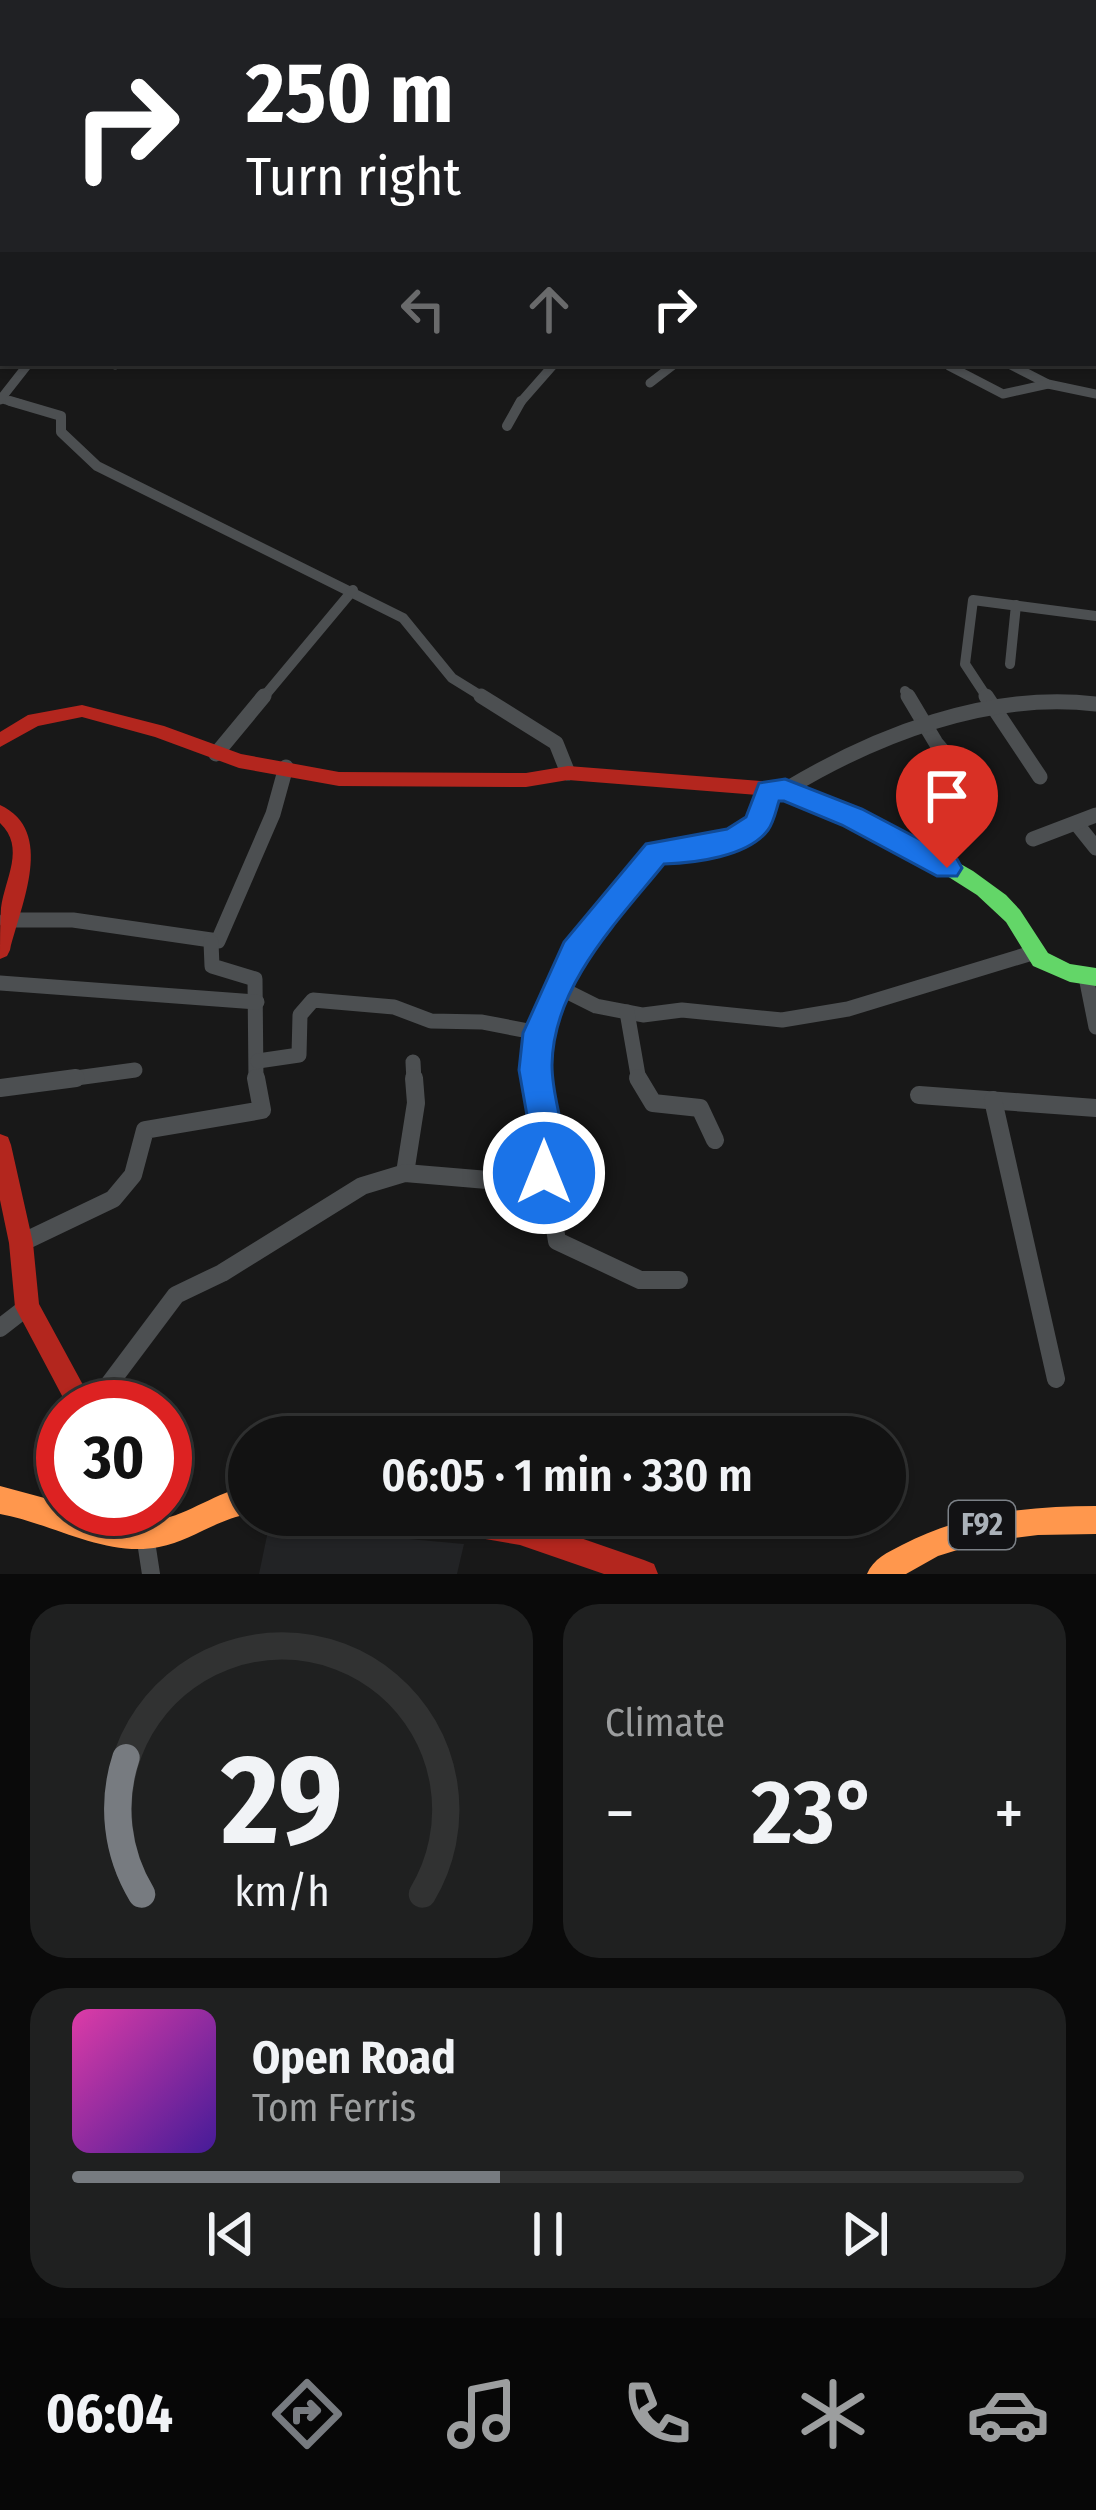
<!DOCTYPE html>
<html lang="en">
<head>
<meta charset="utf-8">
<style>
  :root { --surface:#121212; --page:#1f2020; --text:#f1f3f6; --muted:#9c9e9f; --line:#313232; --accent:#777b80 }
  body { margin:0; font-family:"Fira Sans Condensed",sans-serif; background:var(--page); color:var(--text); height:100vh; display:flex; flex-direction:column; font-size:45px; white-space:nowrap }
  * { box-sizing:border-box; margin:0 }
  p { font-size:39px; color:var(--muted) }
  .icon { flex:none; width:66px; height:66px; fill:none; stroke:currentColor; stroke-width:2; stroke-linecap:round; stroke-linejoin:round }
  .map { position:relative; height:1574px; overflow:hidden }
  .sheet { display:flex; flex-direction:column; gap:30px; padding:30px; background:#0a0a0a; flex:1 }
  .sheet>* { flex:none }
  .hud { position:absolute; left:0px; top:0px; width:1098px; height:366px; box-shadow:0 3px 9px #0004,0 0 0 3px var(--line); background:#202124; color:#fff; overflow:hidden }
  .speed { position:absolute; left:36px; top:1380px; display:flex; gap:24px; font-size:60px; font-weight:700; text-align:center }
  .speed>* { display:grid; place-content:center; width:156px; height:156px; border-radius:50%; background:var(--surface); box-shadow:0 3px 9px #0004,0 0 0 3px var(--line); line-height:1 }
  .speed .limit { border:18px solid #d22; background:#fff; color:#111 }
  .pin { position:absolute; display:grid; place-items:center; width:102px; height:102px; color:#fff; margin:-123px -51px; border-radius:50% 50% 50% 0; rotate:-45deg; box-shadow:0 0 12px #0007 }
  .pin .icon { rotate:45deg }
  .me { position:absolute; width:132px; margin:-66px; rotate:0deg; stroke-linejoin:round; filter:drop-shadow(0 0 9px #0008) }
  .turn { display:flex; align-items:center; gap:42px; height:252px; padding:0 48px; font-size:54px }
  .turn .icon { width:156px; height:156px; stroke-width:2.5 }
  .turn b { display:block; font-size:84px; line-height:102px }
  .lanes { display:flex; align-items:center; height:114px; padding:0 48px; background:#0003; justify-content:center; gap:60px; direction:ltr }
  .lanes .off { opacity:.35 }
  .big { font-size:90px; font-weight:600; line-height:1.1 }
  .sheet .card { flex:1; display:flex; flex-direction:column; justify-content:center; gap:18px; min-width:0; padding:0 42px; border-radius:36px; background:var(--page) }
  .sheet .dial { align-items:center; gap:0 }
  .dial svg { height:312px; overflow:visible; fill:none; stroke:var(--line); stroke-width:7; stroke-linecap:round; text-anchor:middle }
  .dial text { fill:var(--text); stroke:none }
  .song { display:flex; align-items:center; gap:36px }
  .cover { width:144px; height:144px; border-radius:18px; background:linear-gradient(135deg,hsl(320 70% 55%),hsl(260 70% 35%)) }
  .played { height:12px; border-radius:6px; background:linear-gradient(90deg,var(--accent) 45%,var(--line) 45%) }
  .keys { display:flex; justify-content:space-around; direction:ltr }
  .heat { display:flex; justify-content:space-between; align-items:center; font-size:66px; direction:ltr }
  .sheet .tiles { flex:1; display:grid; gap:30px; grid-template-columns:1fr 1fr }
  .card:last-child { grid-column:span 2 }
  .trip { position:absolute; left:228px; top:1416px; width:678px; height:120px; border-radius:60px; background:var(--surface); box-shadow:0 3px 9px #0004,0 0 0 3px var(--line); font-weight:600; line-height:120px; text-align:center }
  .tabs { display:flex; height:192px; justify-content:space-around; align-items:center; background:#070707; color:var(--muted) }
  .tabs .icon { width:84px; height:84px }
  .tabs .current { color:var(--accent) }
  .tabs b { font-size:54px; color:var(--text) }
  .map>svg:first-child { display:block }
</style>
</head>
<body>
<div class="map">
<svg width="1096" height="1574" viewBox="0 0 1096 1574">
  <rect width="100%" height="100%" fill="#181818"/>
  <!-- built -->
  <path fill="#222325" d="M269 1526 344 1533 464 1544 457 1574H259Z"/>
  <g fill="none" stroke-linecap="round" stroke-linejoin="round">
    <!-- stream -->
    <path stroke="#2c353a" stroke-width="3" d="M1028 3 1032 0"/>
    <!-- street-far4 -->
    <g stroke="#4c4f51" stroke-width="6">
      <path d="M474 3 491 0"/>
      <path d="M601 3H613"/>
    </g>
    <!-- street-far3 -->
    <g stroke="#4c4f51" stroke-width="9">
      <path d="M108 363 115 365"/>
      <path d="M1007 363 1048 384 1096 394"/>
      <path d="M949 366 1003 394 1048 384"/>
      <path d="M650 383 676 363"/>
      <path d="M2 399 21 404"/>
      <path d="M0 400 29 363"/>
      <path d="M519 404 555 363"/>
    </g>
    <!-- street-far2 -->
    <g stroke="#4c4f51" stroke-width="10">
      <path d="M10 401 61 416V432L97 466 403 618 452 678 486 699"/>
      <path d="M507 426 521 401"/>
      <path d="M1010 664 1016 605"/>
      <path d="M905 691 910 699"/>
      <path d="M262 699 353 590"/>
      <path d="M988 699 965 664 973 600 1096 616"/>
    </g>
    <!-- street-far1 -->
    <g stroke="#4c4f51" stroke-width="15">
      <path d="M481 696 556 743 568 773"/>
      <path d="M908 696 936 743 970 783"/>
      <path d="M986 696 1040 777"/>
      <path d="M216 754 264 696"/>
      <path d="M785 790C876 735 989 691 1096 704"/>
      <path d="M1076 823 1096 848"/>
      <path d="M1033 839 1096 815"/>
      <path d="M6 920H73L218 941 273 814 286 767"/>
      <path d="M211 942 212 966 255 979 256 1081"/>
      <path d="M1086 977 1096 1027"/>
      <path d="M0 983 257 1002"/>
      <path d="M558 987 596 1006 643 1015 682 1010 782 1020 848 1009 1032 953"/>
      <path d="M627 1012 639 1081"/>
      <path d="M258 1061 299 1055 300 1015 313 1000 394 1007 431 1021 482 1022 539 1033"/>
      <path d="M413 1062 414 1081"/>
      <path d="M54 1081 135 1070"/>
      <path d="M537 1081 539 1033 574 952 651 856 735 839 757 824 768 791"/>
    </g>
    <!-- street -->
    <g stroke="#4c4f51" stroke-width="18">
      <path d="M638 1078 653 1103 700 1108 715 1140"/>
      <path d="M0 1088 76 1078"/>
      <path d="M919 1095 1096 1108"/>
      <path d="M993 1100 1056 1379"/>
      <path d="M405 1173 416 1103 414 1078"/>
      <path d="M535 1184 563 1208 555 1229 557 1241 640 1280H679"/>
      <path d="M21 1243 113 1199 133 1175 145 1130 262 1110 256 1078"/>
      <path d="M0 1328 27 1307"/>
      <path d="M92 1407 176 1295 222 1273 362 1186 405 1173 535 1184C561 1155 543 1112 537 1078"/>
      <path d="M145 1535 151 1574"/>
    </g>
    <!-- fast -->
    <g fill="#63d668" fill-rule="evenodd">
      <path d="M3 324V334L0 335V325Z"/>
      <path d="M1095 342 1096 343V351L1095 350Z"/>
      <path d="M843 805 908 834 973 871 1006 895 1020 910 1048 953 1070 964 1096 968V986L1070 982 1033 966 1006 922 977 895 917 857 837 817 834 812 837 807Z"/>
    </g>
    <!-- slow -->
    <g fill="#ff974d" fill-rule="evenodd">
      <rect x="0" y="7" width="3" height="5"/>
      <path d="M0 1486 63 1503V1509C95 1509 126 1526 158 1520 190 1514 216 1492 249 1486V1514C217 1519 191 1541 159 1547 107 1558 51 1523 0 1514Z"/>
      <path d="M1096 1506V1534L1038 1535 983 1542 938 1556 906 1574H867C873 1559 888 1552 902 1545 964 1513 1028 1506 1096 1506Z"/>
    </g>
    <!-- jam -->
    <g fill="#b3261e" fill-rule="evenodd">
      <path d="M82 705 164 726 241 754 339 772 526 773 568 766 785 783 849 807 852 812 849 817 843 819 784 797 568 780 526 787 339 786 239 768 155 737 82 717 38 726 0 747V732L28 715Z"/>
      <path d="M0 805C56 831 21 904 10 950L7 956 0 959C0 942 0 924 1 908 5 878 26 848 0 823Z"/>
      <path d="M0 1134 8 1137 11 1145 33 1243 39 1304 95 1407H68L15 1307 9 1243 0 1200Z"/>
      <path d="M413 1515 520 1517 644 1560 654 1564 658 1574H604L520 1545 427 1529 417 1525Z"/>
    </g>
  </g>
  <!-- route -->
  <path fill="#1a73e8" stroke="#114b97" stroke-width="3" d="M785 779 862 809 957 859 962 868 957 876H937L842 825 784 801H779C776 810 774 822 768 830 748 857 694 863 664 864 617 922 553 986 552 1065 552 1109 575 1142 557 1185L544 1190 532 1185 527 1173 532 1144 519 1070 523 1033 564 942 646 844 727 829 746 817 759 783Z"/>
  <g text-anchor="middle" stroke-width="12" stroke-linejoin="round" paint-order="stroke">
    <!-- shield labels -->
    <rect fill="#121214" stroke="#7c8187" stroke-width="3" x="949" y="1501" width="66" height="48" rx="9"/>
    <g font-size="30" font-weight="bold" fill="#aab1b8">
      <text x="982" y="1535">F92</text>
    </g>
  </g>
</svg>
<div class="speed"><div class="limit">30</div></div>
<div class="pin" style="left:947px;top:868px;background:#d93025"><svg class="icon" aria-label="arrive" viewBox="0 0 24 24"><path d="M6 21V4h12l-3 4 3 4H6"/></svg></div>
<svg class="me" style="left:544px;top:1173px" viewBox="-20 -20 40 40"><circle r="17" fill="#1a73e8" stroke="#fff" stroke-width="3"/><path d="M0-11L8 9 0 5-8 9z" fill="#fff"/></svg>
<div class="trip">06:05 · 1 min · 330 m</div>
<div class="hud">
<div class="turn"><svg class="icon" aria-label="right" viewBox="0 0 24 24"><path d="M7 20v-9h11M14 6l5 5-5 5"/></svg><div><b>250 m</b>Turn right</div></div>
<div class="lanes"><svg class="icon off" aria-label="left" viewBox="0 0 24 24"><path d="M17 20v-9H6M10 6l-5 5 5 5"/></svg><svg class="icon off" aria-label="ahead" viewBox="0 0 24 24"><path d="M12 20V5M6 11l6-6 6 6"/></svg><svg class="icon" aria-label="right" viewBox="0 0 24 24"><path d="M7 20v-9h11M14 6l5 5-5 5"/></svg></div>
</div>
</div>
<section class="sheet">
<div class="tiles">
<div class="card dial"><svg viewBox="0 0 100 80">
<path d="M14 69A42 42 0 1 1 86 69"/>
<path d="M14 69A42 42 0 0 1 10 34" stroke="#777b80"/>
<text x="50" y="56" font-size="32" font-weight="700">29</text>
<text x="50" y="72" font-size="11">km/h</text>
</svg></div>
<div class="card"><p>Climate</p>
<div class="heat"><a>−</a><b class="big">23°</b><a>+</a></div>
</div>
<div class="card">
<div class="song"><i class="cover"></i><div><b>Open Road</b><p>Tom Ferris</p></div></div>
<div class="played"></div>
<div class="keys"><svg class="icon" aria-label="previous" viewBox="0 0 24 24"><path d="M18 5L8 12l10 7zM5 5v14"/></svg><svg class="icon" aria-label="pause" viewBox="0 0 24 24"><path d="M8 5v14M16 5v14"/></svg><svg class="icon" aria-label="next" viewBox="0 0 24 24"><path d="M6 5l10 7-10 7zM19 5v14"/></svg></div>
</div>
</div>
</section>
<nav class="tabs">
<b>06:04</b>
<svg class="icon current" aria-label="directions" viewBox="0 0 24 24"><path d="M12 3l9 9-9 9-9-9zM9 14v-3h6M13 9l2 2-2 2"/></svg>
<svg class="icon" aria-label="music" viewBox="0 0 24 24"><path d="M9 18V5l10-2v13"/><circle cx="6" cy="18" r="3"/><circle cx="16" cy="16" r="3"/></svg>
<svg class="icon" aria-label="phone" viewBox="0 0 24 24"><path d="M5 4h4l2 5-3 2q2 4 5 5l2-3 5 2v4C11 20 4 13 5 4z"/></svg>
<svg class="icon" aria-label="climate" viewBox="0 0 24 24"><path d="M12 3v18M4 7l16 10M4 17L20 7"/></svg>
<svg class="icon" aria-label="car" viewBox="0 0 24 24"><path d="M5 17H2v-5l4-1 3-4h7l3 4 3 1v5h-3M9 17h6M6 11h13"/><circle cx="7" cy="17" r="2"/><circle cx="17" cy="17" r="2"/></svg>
</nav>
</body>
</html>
